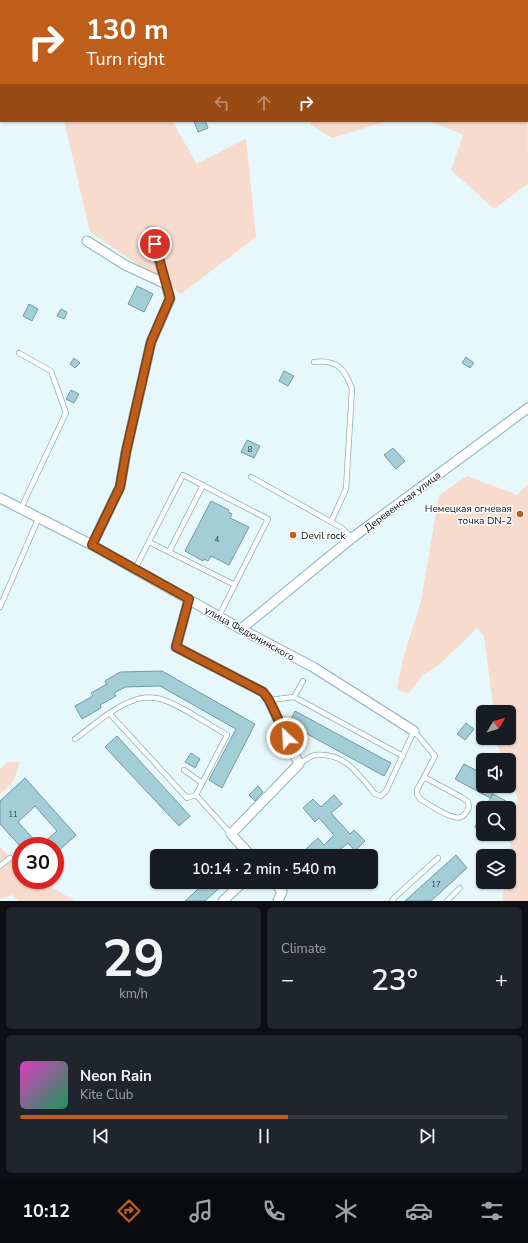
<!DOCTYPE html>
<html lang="en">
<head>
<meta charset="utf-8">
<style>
  :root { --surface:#171b24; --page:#20242c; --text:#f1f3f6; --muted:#9ea1a6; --line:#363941; --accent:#be5e1a }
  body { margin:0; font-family:"Nunito Sans",sans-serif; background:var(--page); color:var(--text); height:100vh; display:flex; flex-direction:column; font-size:15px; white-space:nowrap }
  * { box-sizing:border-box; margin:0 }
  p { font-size:13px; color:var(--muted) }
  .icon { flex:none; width:22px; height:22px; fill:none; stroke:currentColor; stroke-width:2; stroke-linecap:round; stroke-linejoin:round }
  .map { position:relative; height:901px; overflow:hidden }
  .details { display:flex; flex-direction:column; gap:6px; padding:6px; background:#0d0f14; flex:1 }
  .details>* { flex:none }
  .hud { position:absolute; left:0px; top:0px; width:528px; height:122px; box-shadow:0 1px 3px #0004; background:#be5e1a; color:#fff; overflow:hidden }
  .needle { width:26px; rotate:52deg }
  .tools { position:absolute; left:476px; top:705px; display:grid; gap:8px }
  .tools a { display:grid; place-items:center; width:40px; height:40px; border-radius:6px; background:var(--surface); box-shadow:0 1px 3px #0004; font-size:20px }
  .speed { position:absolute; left:12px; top:837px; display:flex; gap:8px; font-size:20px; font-weight:700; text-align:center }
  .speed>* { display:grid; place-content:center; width:52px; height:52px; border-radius:50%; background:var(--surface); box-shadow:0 1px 3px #0004; line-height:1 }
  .speed .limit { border:6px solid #d22; background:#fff; color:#111 }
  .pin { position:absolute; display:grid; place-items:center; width:34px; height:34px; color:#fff; margin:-17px; border:2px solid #fff; border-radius:50%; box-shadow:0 1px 4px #0007 }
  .me { position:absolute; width:44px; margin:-22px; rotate:335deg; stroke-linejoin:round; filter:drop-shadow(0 0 3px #0008) }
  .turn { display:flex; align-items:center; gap:14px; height:84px; padding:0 20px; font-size:18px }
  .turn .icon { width:52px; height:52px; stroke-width:2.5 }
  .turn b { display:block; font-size:28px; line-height:34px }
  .lanes { display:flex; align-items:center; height:38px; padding:0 20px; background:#0003; justify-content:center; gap:20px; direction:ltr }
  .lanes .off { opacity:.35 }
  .big { font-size:30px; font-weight:600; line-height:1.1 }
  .details .card { flex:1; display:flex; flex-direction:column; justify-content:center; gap:6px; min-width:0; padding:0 14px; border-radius:6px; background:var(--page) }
  .details .dial { align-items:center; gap:0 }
  .dial b { font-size:52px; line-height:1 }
  .song { display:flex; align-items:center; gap:12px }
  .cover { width:48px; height:48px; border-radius:6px; background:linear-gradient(135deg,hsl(310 70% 55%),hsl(150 70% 35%)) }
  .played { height:4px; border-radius:2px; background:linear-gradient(90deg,var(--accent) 55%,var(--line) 55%) }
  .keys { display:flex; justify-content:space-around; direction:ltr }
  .heat { display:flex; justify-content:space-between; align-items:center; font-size:22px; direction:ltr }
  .details .tiles { flex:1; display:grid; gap:6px; grid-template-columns:1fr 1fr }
  .card:last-child { grid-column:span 2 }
  .trip { position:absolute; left:150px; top:849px; width:228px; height:40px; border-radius:6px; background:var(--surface); box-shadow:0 1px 3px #0004; font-weight:600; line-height:40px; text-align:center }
  .tab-bar { display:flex; height:64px; justify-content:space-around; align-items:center; background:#090b0e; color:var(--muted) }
  .tab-bar .icon { width:28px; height:28px }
  .tab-bar .active { color:var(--accent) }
  .tab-bar b { font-size:18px; color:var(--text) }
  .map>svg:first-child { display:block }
</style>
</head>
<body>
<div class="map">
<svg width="528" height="901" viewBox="0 0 528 901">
  <rect width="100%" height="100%" fill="#e7f8fc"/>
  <!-- green -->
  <g fill="#f7dccd">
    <path d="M527 15 528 184 494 209 451 170 463 135 438 124 429 121H527Z"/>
    <path d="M64 121H172L197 164 246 138 256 237 181 294 90 232Z"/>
    <path d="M311 121H387L332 138 311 125Z"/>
    <path d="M467 476 517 495 528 484V901H502L505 882H509V856L518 799 509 776V760H503L498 747 497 738H509V712H494L484 636 477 628 440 664 423 675 408 694 397 689 404 655 421 601 439 495Z"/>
    <path d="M8 762H20L13 782 0 795V769Z"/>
    <path d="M0 847 21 870V880H39L75 901H19L12 895 0 899Z"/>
  </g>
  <!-- building -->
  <g fill="#a3ced8" stroke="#719aa4">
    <path d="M194 121H205L208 128 198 132Z"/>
    <path d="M137 286 153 294 144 312 128 304Z"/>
    <path d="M29 304 38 309 32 321 23 316Z"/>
    <path d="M61 309 67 312 64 319 57 316Z"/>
    <path d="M466 357 474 363 470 368 462 363Z"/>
    <path d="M74 358 80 363 75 368 70 364Z"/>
    <path d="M284 371 294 376 288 386 279 381Z"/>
    <path d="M71 390 79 394 74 403 66 399Z"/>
    <path d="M247 440 260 446 254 458 241 452Z"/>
    <path d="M393 448 405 461 396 469 384 455Z"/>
    <path d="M211 501 229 510 228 512 232 514 230 518 249 527 229 565 211 556 208 561 204 559 203 561 185 551Z"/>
    <path d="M162 671 255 724 222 788 209 780 236 729 160 686 125 687 114 693 116 696 100 705 101 708 82 719 75 706 93 696 91 693 107 684 105 681 120 672Z"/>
    <path d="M295 711 391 763 384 776 289 724Z"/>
    <path d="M466 723 474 729 465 740 457 734Z"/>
    <path d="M117 736 190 816 179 826 105 747Z"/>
    <path d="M191 753 200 759 195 768 185 762Z"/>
    <path d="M464 764 483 774V786H497L490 798 455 779Z"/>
    <path d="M25 778 76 835 55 854V846H40L57 831 35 806 18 822 40 846H20L0 824V801Z"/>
    <path d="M258 786 263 792 255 801 249 795Z"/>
    <path d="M493 794 506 801 502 808H485Z"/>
    <path d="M334 795 342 804 331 813 350 834 354 830 365 841 355 851 348 843 337 852 340 856H313L306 849 318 838 324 845 334 835 319 818 315 822 303 808 313 799 321 807Z"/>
    <path d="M483 812V832L475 827Z"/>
    <path d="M456 855 467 868 431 901H405Z"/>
    <path d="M206 882H226L205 901H185Z"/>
  </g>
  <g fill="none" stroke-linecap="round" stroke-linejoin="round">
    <defs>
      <g id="lane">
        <path d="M19 353 51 371 66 413 21 508"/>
        <path d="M314 362C337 359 345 369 352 389L346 489 331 522"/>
        <path d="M251 477 342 528 352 538"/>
        <path d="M149 542 235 585"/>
        <path d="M169 552 203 485"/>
        <path d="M135 569 183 475 268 519 219 616"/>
        <path d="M0 607 39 517"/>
        <path d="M294 697 303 681"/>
        <path d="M269 700 294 697 403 756"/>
        <path d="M110 714 187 798 196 795 231 834"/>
        <path d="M75 739C92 727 112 708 132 701 139 698 148 697 156 698 173 700 211 726 227 735L196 795"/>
        <path d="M299 764C304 761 310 756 315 755 345 752 359 775 375 794L381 796 386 791 414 731 435 756 417 790V794L420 799C428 804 453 821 461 817 465 816 467 811 469 807L468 802 463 798 424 777"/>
        <path d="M184 770 202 783"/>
        <path d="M0 866 10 858"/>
        <path d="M392 901 394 898 438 858"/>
        <path d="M447 901 460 888"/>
      </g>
      <g id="street">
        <path d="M194 0 195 1"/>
        <path d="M295 0V1"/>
        <path d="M389 1 390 0"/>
        <path d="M87 241 125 265 166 284"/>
        <path d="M0 498 92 545 241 629 313 667 414 731"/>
        <path d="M92 545 120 487 126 452 151 342 170 299 151 231"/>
        <path d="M189 599 176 647 263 692 269 700 299 764 231 834 251 856"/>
        <path d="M241 629 352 538 528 408"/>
        <path d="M275 882 282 892 278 901"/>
        <path d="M223 901 243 882"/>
      </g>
    </defs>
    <!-- lane casing -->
    <use href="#lane" stroke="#89b2bc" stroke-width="6"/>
    <!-- street casing -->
    <use href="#street" stroke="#89b2bc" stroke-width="11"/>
    <!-- lane -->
    <use href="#lane" stroke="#fff" stroke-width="4.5"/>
    <!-- street -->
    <use href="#street" stroke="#fff" stroke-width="9"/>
  </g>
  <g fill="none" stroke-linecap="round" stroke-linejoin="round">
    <defs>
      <path id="route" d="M155 244 170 298 151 342 126 452 120 487 92 545 189 599 176 647 263 692 269 700 287 738"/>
    </defs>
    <!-- route casing -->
    <use href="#route" stroke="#7c3d11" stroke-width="10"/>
    <!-- route -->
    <use href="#route" stroke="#be5e1a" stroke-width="7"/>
  </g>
  <!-- markers -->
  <g fill="#be5e1a" stroke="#fff" stroke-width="1.5">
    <circle cx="520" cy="514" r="4"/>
    <circle cx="293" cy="535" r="4"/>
  </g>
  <g text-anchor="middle" stroke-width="3" stroke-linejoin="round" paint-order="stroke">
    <!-- number labels -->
    <g font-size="8" fill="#2c4246">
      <text x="250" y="452">8</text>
      <text x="217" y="542">4</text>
      <text x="13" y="817">11</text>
      <text x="436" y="887">17</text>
    </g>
    <!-- street labels -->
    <g font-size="10" fill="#041316" stroke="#fff">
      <text transform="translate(402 501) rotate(-37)" y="4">Деревенская улица</text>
      <text transform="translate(250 633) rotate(29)" y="4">улица Федюнинского</text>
    </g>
    <!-- poi labels -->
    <g font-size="10" fill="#041316" stroke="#fff" text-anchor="end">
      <text x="512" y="512">Немецкая огневая<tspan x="512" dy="12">точка DN-2</tspan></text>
      <text x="301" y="539" text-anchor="start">Devil rock</text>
    </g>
  </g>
</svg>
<div class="tools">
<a><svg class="needle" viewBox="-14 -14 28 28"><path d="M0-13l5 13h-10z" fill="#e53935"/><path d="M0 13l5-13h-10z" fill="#9ea1a6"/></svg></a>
<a><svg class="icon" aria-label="sound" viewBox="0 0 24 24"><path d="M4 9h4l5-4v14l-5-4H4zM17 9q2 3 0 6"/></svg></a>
<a><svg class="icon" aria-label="search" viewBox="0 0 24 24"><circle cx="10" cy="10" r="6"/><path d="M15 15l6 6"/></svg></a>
<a><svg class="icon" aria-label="layers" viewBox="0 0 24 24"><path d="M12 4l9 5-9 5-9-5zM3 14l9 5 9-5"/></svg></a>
</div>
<div class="speed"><div class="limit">30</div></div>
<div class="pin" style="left:155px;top:244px;background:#d93025"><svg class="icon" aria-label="arrive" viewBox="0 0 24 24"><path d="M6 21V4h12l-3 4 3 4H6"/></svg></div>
<svg class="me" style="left:287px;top:738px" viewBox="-20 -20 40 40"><circle r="17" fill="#be5e1a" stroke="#fff" stroke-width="3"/><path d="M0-11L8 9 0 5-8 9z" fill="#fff"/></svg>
<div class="trip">10:14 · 2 min · 540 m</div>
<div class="hud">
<div class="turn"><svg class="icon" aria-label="right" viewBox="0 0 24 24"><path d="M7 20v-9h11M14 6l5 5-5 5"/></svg><div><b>130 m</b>Turn right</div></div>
<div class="lanes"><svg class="icon off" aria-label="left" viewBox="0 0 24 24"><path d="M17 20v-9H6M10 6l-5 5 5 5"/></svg><svg class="icon off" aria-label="ahead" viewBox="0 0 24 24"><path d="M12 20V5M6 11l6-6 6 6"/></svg><svg class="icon" aria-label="right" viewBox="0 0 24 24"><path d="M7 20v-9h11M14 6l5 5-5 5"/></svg></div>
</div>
</div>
<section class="details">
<div class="tiles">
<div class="card dial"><b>29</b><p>km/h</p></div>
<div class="card"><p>Climate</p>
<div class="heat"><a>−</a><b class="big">23°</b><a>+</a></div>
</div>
<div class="card">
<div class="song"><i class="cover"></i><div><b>Neon Rain</b><p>Kite Club</p></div></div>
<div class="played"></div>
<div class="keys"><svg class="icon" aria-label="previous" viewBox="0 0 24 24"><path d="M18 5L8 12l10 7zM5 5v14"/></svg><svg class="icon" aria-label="pause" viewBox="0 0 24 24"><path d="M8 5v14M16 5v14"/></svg><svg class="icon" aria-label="next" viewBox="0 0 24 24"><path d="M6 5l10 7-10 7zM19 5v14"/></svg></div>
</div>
</div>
</section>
<nav class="tab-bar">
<b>10:12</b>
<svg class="icon active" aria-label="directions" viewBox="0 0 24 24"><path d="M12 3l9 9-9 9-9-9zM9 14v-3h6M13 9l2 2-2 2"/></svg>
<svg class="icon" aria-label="music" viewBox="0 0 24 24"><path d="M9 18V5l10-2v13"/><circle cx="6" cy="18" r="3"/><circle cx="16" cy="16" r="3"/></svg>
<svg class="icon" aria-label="phone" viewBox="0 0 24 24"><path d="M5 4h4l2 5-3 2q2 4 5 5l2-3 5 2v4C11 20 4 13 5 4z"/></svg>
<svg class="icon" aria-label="climate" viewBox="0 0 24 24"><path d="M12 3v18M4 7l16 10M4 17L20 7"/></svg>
<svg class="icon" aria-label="car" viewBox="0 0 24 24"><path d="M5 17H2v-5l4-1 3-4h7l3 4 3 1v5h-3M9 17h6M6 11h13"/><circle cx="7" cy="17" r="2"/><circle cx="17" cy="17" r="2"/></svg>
<svg class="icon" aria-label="filters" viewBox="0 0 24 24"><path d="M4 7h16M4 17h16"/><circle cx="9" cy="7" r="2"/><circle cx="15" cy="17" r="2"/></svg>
</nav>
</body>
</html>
